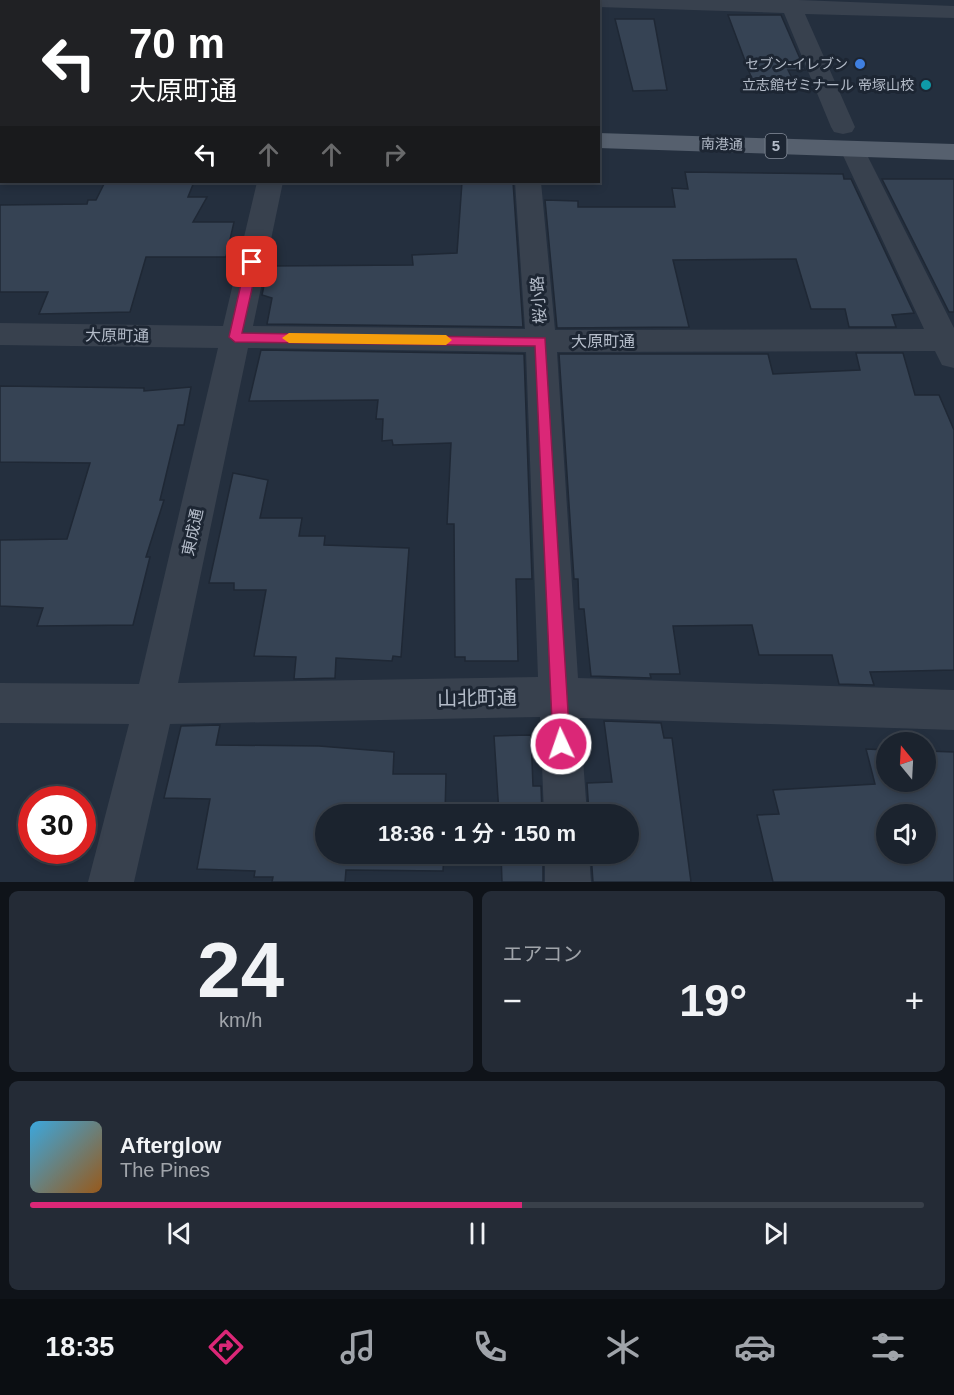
<!DOCTYPE html>
<html lang="ja">
<head>
<meta charset="utf-8">
<style>
  :root { --surface:#1b232e; --page:#242b36; --text:#f1f3f6; --muted:#a0a4aa; --line:#39404a; --accent:#db2777 }
  body { margin:0; font-family:Arial,"Noto Sans JP",sans-serif; background:var(--page); color:var(--text); height:100vh; display:flex; flex-direction:column; font-size:22px; white-space:nowrap }
  * { box-sizing:border-box; margin:0 }
  p { font-size:20px; color:var(--muted) }
  .icon { flex:none; width:33px; height:33px; fill:none; stroke:currentColor; stroke-width:2; stroke-linecap:round; stroke-linejoin:round }
  .map { position:relative; height:882px; overflow:hidden }
  .sheet { display:flex; flex-direction:column; gap:9px; padding:9px; background:#0f1319; flex:1 }
  .sheet>* { flex:none }
  .top-card { position:absolute; left:0px; top:0px; width:600px; height:183px; box-shadow:0 3px 9px #0003,0 0 0 2px var(--line); background:#202124; color:#fff; overflow:hidden }
  .needle { width:39px; rotate:342deg }
  .buttons { position:absolute; left:876px; top:732px; display:grid; gap:12px }
  .buttons a { display:grid; place-items:center; width:60px; height:60px; border-radius:50%; background:var(--surface); box-shadow:0 3px 9px #0003,0 0 0 2px var(--line); font-size:30px }
  .speed { position:absolute; left:18px; top:786px; display:flex; gap:12px; font-size:30px; font-weight:700; text-align:center }
  .speed>* { display:grid; place-content:center; width:78px; height:78px; border-radius:50%; background:var(--surface); box-shadow:0 3px 9px #0003,0 0 0 2px var(--line); line-height:1 }
  .speed .limit { border:9px solid #d22; background:#fff; color:#111 }
  .pin { position:absolute; display:grid; place-items:center; width:51px; height:51px; color:#fff; margin:-26px; border-radius:12px; box-shadow:0 3px 9px #0006 }
  .me { position:absolute; width:66px; margin:-33px; rotate:357deg; stroke-linejoin:round; filter:drop-shadow(0 0 4px #0008) }
  .turn { display:flex; align-items:center; gap:21px; height:126px; padding:0 30px; font-size:27px }
  .turn .icon { width:78px; height:78px; stroke-width:2.5 }
  .turn b { display:block; font-size:42px; line-height:51px }
  .lanes { display:flex; align-items:center; height:57px; padding:0 30px; background:#0003; justify-content:center; gap:30px; direction:ltr }
  .lanes .off { opacity:.35 }
  .big { font-size:45px; font-weight:600; line-height:1.1 }
  .sheet .tile { flex:1; display:flex; flex-direction:column; justify-content:center; gap:9px; min-width:0; padding:0 21px; border-radius:9px; background:var(--page) }
  .sheet .dial { align-items:center; gap:0 }
  .dial b { font-size:78px; line-height:1 }
  .song { display:flex; align-items:center; gap:18px }
  .cover { width:72px; height:72px; border-radius:9px; background:linear-gradient(135deg,hsl(200 70% 55%),hsl(30 70% 35%)) }
  .played { height:6px; border-radius:3px; background:linear-gradient(90deg,var(--accent) 55%,var(--line) 55%) }
  .keys { display:flex; justify-content:space-around; direction:ltr }
  .heat { display:flex; justify-content:space-between; align-items:center; font-size:33px; direction:ltr }
  .sheet .tiles { flex:1; display:grid; gap:9px; grid-template-columns:1fr 1fr }
  .tile:last-child { grid-column:span 2 }
  .trip { position:absolute; left:315px; top:804px; width:324px; height:60px; border-radius:30px; background:var(--surface); box-shadow:0 3px 9px #0003,0 0 0 2px var(--line); font-weight:600; line-height:60px; text-align:center }
  .tabs { display:flex; height:96px; justify-content:space-around; align-items:center; background:#0b0e12; color:var(--muted) }
  .tabs .icon { width:42px; height:42px }
  .tabs .selected { color:var(--accent) }
  .tabs b { font-size:27px; color:var(--text) }
  .map>svg:first-child { display:block }
</style>
</head>
<body>
<div class="map">
<svg width="954" height="882" viewBox="0 0 954 882">
  <rect width="100%" height="100%" fill="#242f3e"/>
  <!-- building -->
  <g fill="#364354" stroke="#1f2835" stroke-width="1.5" fill-rule="evenodd">
    <path d="M728 15H781L805 70H788L794 82H753Z"/>
    <path d="M615 19H654L667 90 633 91Z"/>
    <path d="M685 172 843 174 844 179H851L914 313 892 315 896 327H849L845 309H811L796 259 673 260 689 327 557 328 545 200 578 201V207H675L672 188 688 189Z"/>
    <path d="M882 179H954V312H949Z"/>
    <path d="M105 182H194L188 197H207L193 222H234L226 257H146L130 312 39 314 48 292H0V205L87 204 88 200H96Z"/>
    <path d="M462 182H513L523 327 267 324 272 298 262 295 268 266 413 265 412 255 457 253Z"/>
    <path d="M261 350 524 354 532 579H516L518 661H465V657H455L454 524H447L451 443 393 445 392 440 382 441 383 419H376L378 400 249 401Z"/>
    <path d="M856 353H903L915 395H939L954 430V670L870 672 874 685 839 684 832 655H759L752 625 673 626 680 674H650L651 678 591 676 584 609H579L578 579H574L559 354H768L773 374 860 370Z"/>
    <path d="M0 386 144 388V391L191 387 184 425H178L160 500H164L146 557H150L133 625 37 626 43 608 0 606V540L67 539 90 463 0 462Z"/>
    <path d="M233 473 268 480 260 518H302L299 536H325L324 545 409 548 401 657 393 656 392 661 336 658 335 678 294 679 296 657 254 656 266 590H234V583H209Z"/>
    <path d="M604 721 661 723 664 738H672L691 882H593L591 854H628V814H589L587 783 612 782Z"/>
    <path d="M220 725 216 745 319 746 394 752 393 774H446L445 814H326V854H444L443 871 346 870 345 882H272L273 877H254L255 871 197 869 210 799 164 798 181 726Z"/>
    <path d="M531 735 533 786H541L542 814H499L494 736Z"/>
    <path d="M866 749 886 750V782H926V751L954 752V882H773L757 815 779 814 773 790 875 784ZM886 814H926V854H886Z"/>
    <path d="M501 854H543V882H502Z"/>
  </g>
  <g fill="none" stroke-linecap="round" stroke-linejoin="round">
    <!-- minor -->
    <g fill="#38414e" fill-rule="evenodd">
      <path d="M0 0H14L2 2 0 7Z"/>
      <rect x="305" y="0" width="20" height="2"/>
      <path d="M547 0H799L954 6V18L805 14 855 127 852 132 843 134 834 132 831 127 784 13 598 7V2Z"/>
      <path d="M852 141 861 144 864 149 954 328V368L942 365 935 351 557 352 578 678 954 690V730L580 718 587 814H544L540 717 170 724 134 882H88L129 724 0 723V683L139 684 218 348 0 345V323L223 326 257 182H283L253 326 525 329 515 182H541L555 330 924 329 840 149 843 144ZM248 348 526 352 538 677 178 683Z"/>
      <path d="M545 854H589L591 882H545Z"/>
    </g>
    <!-- primary -->
    <g fill="#56606e" fill-rule="evenodd">
      <rect x="0" y="112" width="2" height="14"/>
      <path d="M598 133 954 144V160L598 148Z"/>
    </g>
  </g>
  <!-- route -->
  <path fill="#db2777" stroke="#8e194d" stroke-width="1.5" d="M252 258 258 262 242 333 545 338 570 744 567 750 561 752 555 750 553 744 535 346 235 342 229 337 246 262Z"/>
  <!-- slow -->
  <path fill="#f59e0b" d="M289 333 446 335 452 340 446 345 289 343 282 338Z"/>
  <!-- markers -->
  <circle fill="#3f7fe0" stroke="#1d2633" stroke-width="2" cx="860" cy="64" r="6"/>
  <circle fill="#0f9aa8" stroke="#1d2633" stroke-width="2" cx="926" cy="85" r="6"/>
  <g text-anchor="middle" stroke-width="6" stroke-linejoin="round" paint-order="stroke">
    <!-- far-poi labels -->
    <g font-size="14" fill="#b4bcc9" stroke="#1d2633" text-anchor="end">
      <text x="848" y="69">セブン-イレブン</text>
      <text x="914" y="90">立志館ゼミナール 帝塚山校</text>
    </g>
    <!-- far-street labels -->
    <g font-size="14" fill="#b4bcc9" stroke="#1d2633">
      <text transform="translate(722 144) rotate(2)" y="5">南港通</text>
    </g>
    <!-- shield labels -->
    <rect fill="#1d2633" stroke="#878f9c" stroke-width="1.5" x="765.5" y="134" width="21" height="24" rx="4.5"/>
    <g font-size="15" font-weight="bold" fill="#b4bcc9">
      <text x="776" y="151">5</text>
    </g>
    <!-- street labels -->
    <g font-size="16" fill="#b4bcc9" stroke="#1d2633">
      <text transform="translate(538 300) rotate(-94)" y="6">桜小路</text>
      <text transform="translate(117 335) rotate(1)" y="6">大原町通</text>
      <text x="603" y="347">大原町通</text>
      <text transform="translate(192 532) rotate(-78)" y="6">東成通</text>
    </g>
    <!-- near-street labels -->
    <g font-size="20" fill="#b4bcc9" stroke="#1d2633">
      <text transform="translate(477 698) rotate(-1)" y="7">山北町通</text>
    </g>
  </g>
</svg>
<div class="buttons">
<a><svg class="needle" viewBox="-14 -14 28 28"><path d="M0-13l5 13h-10z" fill="#e53935"/><path d="M0 13l5-13h-10z" fill="#a0a4aa"/></svg></a>
<a><svg class="icon" aria-label="sound" viewBox="0 0 24 24"><path d="M4 9h4l5-4v14l-5-4H4zM17 9q2 3 0 6"/></svg></a>
</div>
<div class="speed"><div class="limit">30</div></div>
<div class="pin" style="left:252px;top:262px;background:#d93025"><svg class="icon" aria-label="arrive" viewBox="0 0 24 24"><path d="M6 21V4h12l-3 4 3 4H6"/></svg></div>
<svg class="me" style="left:561px;top:744px" viewBox="-20 -20 40 40"><circle r="17" fill="#db2777" stroke="#fff" stroke-width="3"/><path d="M0-11L8 9 0 5-8 9z" fill="#fff"/></svg>
<div class="trip">18:36 · 1 分 · 150 m</div>
<div class="top-card">
<div class="turn"><svg class="icon" aria-label="left" viewBox="0 0 24 24"><path d="M17 20v-9H6M10 6l-5 5 5 5"/></svg><div><b>70 m</b>大原町通</div></div>
<div class="lanes"><svg class="icon" aria-label="left" viewBox="0 0 24 24"><path d="M17 20v-9H6M10 6l-5 5 5 5"/></svg><svg class="icon off" aria-label="ahead" viewBox="0 0 24 24"><path d="M12 20V5M6 11l6-6 6 6"/></svg><svg class="icon off" aria-label="ahead" viewBox="0 0 24 24"><path d="M12 20V5M6 11l6-6 6 6"/></svg><svg class="icon off" aria-label="right" viewBox="0 0 24 24"><path d="M7 20v-9h11M14 6l5 5-5 5"/></svg></div>
</div>
</div>
<section class="sheet">
<div class="tiles">
<div class="tile dial"><b>24</b><p>km/h</p></div>
<div class="tile"><p>エアコン</p>
<div class="heat"><a>−</a><b class="big">19°</b><a>+</a></div>
</div>
<div class="tile">
<div class="song"><i class="cover"></i><div><b>Afterglow</b><p>The Pines</p></div></div>
<div class="played"></div>
<div class="keys"><svg class="icon" aria-label="previous" viewBox="0 0 24 24"><path d="M18 5L8 12l10 7zM5 5v14"/></svg><svg class="icon" aria-label="pause" viewBox="0 0 24 24"><path d="M8 5v14M16 5v14"/></svg><svg class="icon" aria-label="next" viewBox="0 0 24 24"><path d="M6 5l10 7-10 7zM19 5v14"/></svg></div>
</div>
</div>
</section>
<nav class="tabs">
<b>18:35</b>
<svg class="icon selected" aria-label="directions" viewBox="0 0 24 24"><path d="M12 3l9 9-9 9-9-9zM9 14v-3h6M13 9l2 2-2 2"/></svg>
<svg class="icon" aria-label="music" viewBox="0 0 24 24"><path d="M9 18V5l10-2v13"/><circle cx="6" cy="18" r="3"/><circle cx="16" cy="16" r="3"/></svg>
<svg class="icon" aria-label="phone" viewBox="0 0 24 24"><path d="M5 4h4l2 5-3 2q2 4 5 5l2-3 5 2v4C11 20 4 13 5 4z"/></svg>
<svg class="icon" aria-label="climate" viewBox="0 0 24 24"><path d="M12 3v18M4 7l16 10M4 17L20 7"/></svg>
<svg class="icon" aria-label="car" viewBox="0 0 24 24"><path d="M5 17H2v-5l4-1 3-4h7l3 4 3 1v5h-3M9 17h6M6 11h13"/><circle cx="7" cy="17" r="2"/><circle cx="17" cy="17" r="2"/></svg>
<svg class="icon" aria-label="filters" viewBox="0 0 24 24"><path d="M4 7h16M4 17h16"/><circle cx="9" cy="7" r="2"/><circle cx="15" cy="17" r="2"/></svg>
</nav>
</body>
</html>
